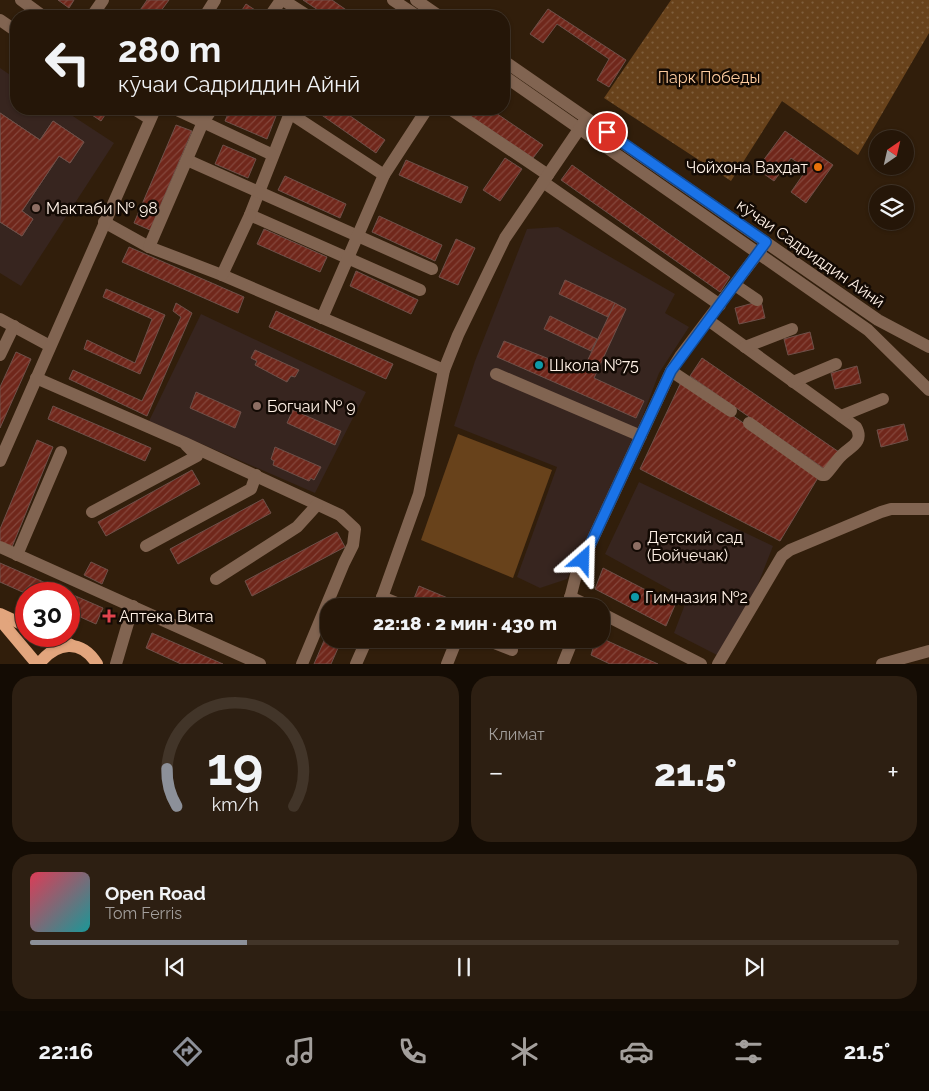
<!DOCTYPE html>
<html lang="ru">
<head>
<meta charset="utf-8">
<style>
  :root { --surface:#251608; --page:#2d1f12; --text:#f1f3f6; --muted:#a39f9c; --line:#423529; --accent:#8c9099 }
  body { margin:0; font-family:Raleway,sans-serif; background:var(--page); color:var(--text); height:100vh; display:flex; flex-direction:column; font-size:19px; white-space:nowrap }
  * { box-sizing:border-box; margin:0 }
  p { font-size:16px; color:var(--muted) }
  .icon { flex:none; width:28px; height:28px; fill:none; stroke:currentColor; stroke-width:2; stroke-linecap:round; stroke-linejoin:round }
  .map { position:relative; height:664px; overflow:hidden }
  .details { display:flex; flex-direction:column; gap:12px; padding:12px; background:#140c04; flex:1 }
  .details>* { flex:none }
  .top-card { position:absolute; left:10px; top:10px; width:500px; height:105px; border-radius:20px; box-shadow:0 1px 4px #0004,0 0 0 1px var(--line); background:#251608; color:var(--text); overflow:hidden }
  .needle { width:32px; rotate:34deg }
  .fabs { position:absolute; left:869px; top:130px; display:grid; gap:10px }
  .fabs a { display:grid; place-items:center; width:45px; height:45px; border-radius:50%; background:var(--surface); box-shadow:0 1px 4px #0004,0 0 0 1px var(--line); font-size:25px }
  .speed { position:absolute; left:15px; top:582px; display:flex; gap:10px; font-size:25px; font-weight:700; text-align:center }
  .speed>* { display:grid; place-content:center; width:65px; height:65px; border-radius:50%; background:var(--surface); box-shadow:0 1px 4px #0004,0 0 0 1px var(--line); line-height:1 }
  .speed .limit { border:8px solid #d22; background:#fff; color:#111 }
  .pin { position:absolute; display:grid; place-items:center; width:42px; height:42px; color:#fff; margin:-21px; border:2px solid #fff; border-radius:50%; box-shadow:0 1px 5px #0007 }
  .me { position:absolute; width:55px; margin:-28px; rotate:25deg; stroke-linejoin:round; filter:drop-shadow(0 0 4px #0008) }
  .turn { display:flex; align-items:center; gap:18px; height:105px; padding:0 25px; font-size:22px }
  .turn .icon { width:65px; height:65px; stroke-width:2.5 }
  .turn b { display:block; font-size:35px; line-height:42px }
  .big { font-size:38px; font-weight:800; line-height:1.1 }
  .details .card { flex:1; display:flex; flex-direction:column; justify-content:center; gap:8px; min-width:0; padding:0 18px; border-radius:20px; background:var(--page) }
  .details .dial { align-items:center; gap:0 }
  .dial svg { height:130px; overflow:visible; fill:none; stroke:var(--line); stroke-width:7; stroke-linecap:round; text-anchor:middle }
  .dial text { fill:var(--text); stroke:none }
  .song { display:flex; align-items:center; gap:15px }
  .cover { width:60px; height:60px; border-radius:8px; background:linear-gradient(135deg,hsl(350 70% 55%),hsl(180 70% 35%)) }
  .played { height:5px; border-radius:2px; background:linear-gradient(90deg,var(--accent) 25%,var(--line) 25%) }
  .keys { display:flex; justify-content:space-around; direction:ltr }
  .heat { display:flex; justify-content:space-between; align-items:center; font-size:28px; direction:ltr }
  .details .tiles { flex:1; display:grid; gap:12px; grid-template-columns:1fr 1fr }
  .card:last-child { grid-column:span 2 }
  .trip { position:absolute; left:320px; top:598px; width:290px; height:50px; border-radius:20px; background:var(--surface); box-shadow:0 1px 4px #0004,0 0 0 1px var(--line); font-weight:800; line-height:50px; text-align:center }
  .dock { display:flex; height:80px; justify-content:space-around; align-items:center; background:#0f0903; color:var(--muted) }
  .dock .icon { width:35px; height:35px }
  .dock .current { color:var(--accent) }
  .dock b { font-size:22px; color:var(--text) }
  .map>svg:first-child { display:block }
</style>
</head>
<body>
<div class="map">
<svg width="929" height="664" viewBox="0 0 929 664">
  <defs>
    <pattern id="grass-dots" width="8" height="8" patternUnits="userSpaceOnUse" patternTransform="scale(1.25)"><rect width="8" height="8" fill="#68421b"/><path d="M2 2h.1M6 6h.1" fill="none" stroke="#7f5e3c" stroke-width="1.8" stroke-linecap="round"/></pattern>
    <pattern id="building-hatch" width="6" height="6" patternUnits="userSpaceOnUse" patternTransform="scale(1.25)"><rect width="6" height="6" fill="#70271b"/><path d="M-1 1l2-2M0 6l6-6M5 7l2-2" fill="none" stroke="#85473c"/></pattern>
  </defs>
  <rect width="100%" height="100%" fill="#311e0b"/>
  <!-- education -->
  <g fill="#37251f">
    <path d="M0 68 16 79V109H62L114 143 21 286 0 273Z"/>
    <path d="M558 227 675 294 665 313 689 327 659 373 637 431 567 579 540 588 517 577 557 467 454 426 475 361 527 229Z"/>
    <path d="M201 314 366 392 315 493 149 421Z"/>
    <path d="M639 482 773 546 746 615 717 655 674 633 687 599 605 554Z"/>
  </g>
  <!-- grass -->
  <path fill="url(#grass-dots)" d="M671 0H929V33L858 155 782 101 731 181 604 98Z"/>
  <!-- pitch -->
  <path fill="#68421b" d="M458 434 552 470 513 578 421 540Z"/>
  <!-- building -->
  <g fill="url(#building-hatch)" stroke="#6e5049">
    <path d="M58 0H74L69 8Z"/>
    <path d="M147 0H169L157 16H136Z"/>
    <path d="M303 0H332L355 16H327Z"/>
    <path d="M246 4 261 14 259 16H238Z"/>
    <path d="M548 9 626 60 609 87 597 80 609 59 557 24 543 43 530 34Z"/>
    <path d="M83 109H109L101 121Z"/>
    <path d="M230 109H259L276 116 267 139 225 121Z"/>
    <path d="M313 109H340L385 140 376 153Z"/>
    <path d="M460 109H490L543 145 533 158Z"/>
    <path d="M0 113 40 140 53 121 84 142 70 163 59 156 22 211 33 219 22 236 0 222 1 203Z"/>
    <path d="M0 113 40 140 53 121 84 142 70 163 59 156 22 211 33 219 22 236 0 222 1 203Z"/>
    <path d="M176 125 192 131 150 230 134 223Z"/>
    <path d="M785 131 833 165 806 203 791 192 807 169 791 158 774 181 757 169Z"/>
    <path d="M223 145 256 159 248 178 215 164Z"/>
    <path d="M505 158 522 169 500 201 483 190Z"/>
    <path d="M406 160 468 187 461 203 399 175Z"/>
    <path d="M572 165 730 277 720 292 561 180Z"/>
    <path d="M285 176 346 204 340 218 278 190Z"/>
    <path d="M379 216 442 245 435 261 372 232Z"/>
    <path d="M264 229 327 257 320 272 257 244Z"/>
    <path d="M456 239 475 248 458 285 439 277Z"/>
    <path d="M129 247 244 297 238 313 122 262Z"/>
    <path d="M356 271 418 300 411 314 350 286Z"/>
    <path d="M565 280 615 303 608 317 559 294Z"/>
    <path d="M106 289 165 315 140 374 84 349 87 340 135 363 152 319 103 297Z"/>
    <path d="M761 301 765 318 739 324 735 308Z"/>
    <path d="M176 303 192 313 147 416 69 379 73 370 142 401 181 317 173 311Z"/>
    <path d="M615 303 626 309 594 378 644 401 636 418 497 357 504 341 582 372Z"/>
    <path d="M276 311 393 364 386 379 269 327Z"/>
    <path d="M550 316 597 339 591 351 544 329Z"/>
    <path d="M810 332 814 349 788 355 784 339Z"/>
    <path d="M255 350 299 370 295 377 291 376 287 382 255 365 257 361 251 358Z"/>
    <path d="M16 352 31 359 0 428V387Z"/>
    <path d="M702 358 839 452 826 470 690 376Z"/>
    <path d="M857 366 861 383 835 389 831 373Z"/>
    <path d="M682 380 819 476 780 541 640 469Z"/>
    <path d="M196 392 241 412 235 428 190 408Z"/>
    <path d="M53 406 151 448 145 461 48 419Z"/>
    <path d="M293 410 341 431 335 445 287 423Z"/>
    <path d="M904 424 908 440 881 447 877 430Z"/>
    <path d="M37 440 53 447 12 547 0 542V529Z"/>
    <path d="M275 447 321 467 314 480 311 478 309 481 273 465 274 461 271 459Z"/>
    <path d="M192 470 200 484 106 536 98 522Z"/>
    <path d="M263 499 271 513 178 564 170 549Z"/>
    <path d="M337 532 345 547 252 596 245 581Z"/>
    <path d="M91 562 108 570 102 584 84 575Z"/>
    <path d="M0 563 103 608 96 624 69 612V594H27L0 582Z"/>
    <path d="M603 568 675 605 666 626 595 589Z"/>
    <path d="M419 586 467 606H424L413 601Z"/>
    <path d="M329 629V639H342L331 664H314Z"/>
    <path d="M152 633 223 664H181L146 648Z"/>
    <path d="M601 638 658 664H610L591 655 596 639Z"/>
  </g>
  <g fill="none" stroke-linecap="round" stroke-linejoin="round">
    <!-- minor -->
    <g stroke="#816451" stroke-width="12">
      <path d="M21 0 43 16"/>
      <path d="M283 0 308 16"/>
      <path d="M393 0 417 16"/>
      <path d="M416 0 439 16"/>
      <path d="M92 16 103 0"/>
      <path d="M205 16 215 0"/>
      <path d="M270 16 281 0"/>
      <path d="M0 20 16 31"/>
      <path d="M504 61 878 320 929 347"/>
      <path d="M504 76 868 330 929 390"/>
      <path d="M134 109 150 119"/>
      <path d="M175 109 203 122 212 109"/>
      <path d="M450 109 548 175"/>
      <path d="M285 110 384 175 427 109"/>
      <path d="M290 113 250 215 420 290"/>
      <path d="M187 160 432 269"/>
      <path d="M543 182 720 305"/>
      <path d="M104 222 149 247 222 275 444 370"/>
      <path d="M149 247 203 122 273 155"/>
      <path d="M222 275 250 215"/>
      <path d="M735 285 757 300"/>
      <path d="M322 318 384 175"/>
      <path d="M0 319 50 346"/>
      <path d="M708 320 856 427C865 443 849 447 841 456 835 462 831 469 825 475H822L749 423"/>
      <path d="M745 347 792 329"/>
      <path d="M0 355 14 326"/>
      <path d="M671 371 731 411"/>
      <path d="M496 374 641 436"/>
      <path d="M36 378 185 443 340 515 355 529 353 545 344 563 302 664"/>
      <path d="M793 382 836 364"/>
      <path d="M841 416 883 399"/>
      <path d="M0 461 155 109"/>
      <path d="M92 512 197 456 186 445"/>
      <path d="M146 546 251 489 256 475"/>
      <path d="M0 547 260 664"/>
      <path d="M17 555 61 452"/>
      <path d="M216 579 297 527 317 505"/>
      <path d="M382 597 404 606"/>
      <path d="M570 597 589 606"/>
      <path d="M379 606 419 494 444 370 458 335 505 238 586 119"/>
      <path d="M568 606 576 575 671 371 681 355 762 248"/>
      <path d="M601 613 701 664"/>
      <path d="M484 639 512 650"/>
      <path d="M116 664 133 606"/>
      <path d="M356 664 367 639"/>
      <path d="M447 664 457 639"/>
      <path d="M563 664 573 639"/>
      <path d="M718 664 782 556 790 550 881 512 891 509H929"/>
      <path d="M882 664 929 651"/>
    </g>
    <!-- major -->
    <g stroke="#e2a57d" stroke-width="12">
      <path d="M0 614 26 626"/>
      <path d="M0 620 37 664"/>
      <path d="M51 636 71 645"/>
      <path d="M39 664C56 642 81 638 97 664"/>
    </g>
  </g>
  <g fill="none" stroke-linecap="round" stroke-linejoin="round">
    <defs>
      <path id="route" d="M583 560 671 371 766 242 607 132"/>
    </defs>
    <!-- route casing -->
    <use href="#route" stroke="#114b97" stroke-width="12"/>
    <!-- route -->
    <use href="#route" stroke="#1a73e8" stroke-width="9"/>
  </g>
  <!-- markers -->
  <circle fill="#e8710a" stroke="#130a04" stroke-width="2" cx="818" cy="167" r="5"/>
  <g fill="#8d6e63" stroke="#130a04" stroke-width="2">
    <circle cx="36" cy="208" r="5"/>
    <circle cx="257" cy="406" r="5"/>
    <circle cx="637" cy="546" r="5"/>
  </g>
  <g fill="#0f9aa8" stroke="#130a04" stroke-width="2">
    <circle cx="539" cy="365" r="5"/>
    <circle cx="635" cy="597" r="5"/>
  </g>
  <path fill="#e0444e" stroke="#130a04" stroke-width="2" d="M106.5 608.5h5v5h5v5h-5v5h-5v-5h-5v-5h5z"/>
  <g text-anchor="middle" stroke-width="5" stroke-linejoin="round" paint-order="stroke">
    <!-- park labels -->
    <g font-size="16" fill="#ffcda0" stroke="#130a04">
      <text x="709" y="83">Парк Победы</text>
    </g>
    <!-- poi labels -->
    <g font-size="16" fill="#fff1e6" stroke="#130a04" text-anchor="start">
      <text x="808" y="173" text-anchor="end">Чойхона Вахдат</text>
      <text x="46" y="214">Мактаби № 98</text>
      <text x="549" y="371">Школа №75</text>
      <text x="267" y="412">Богчаи № 9</text>
      <text x="647" y="543">Детский сад<tspan x="647" dy="18">(Бойчечак)</tspan></text>
      <text x="645" y="603">Гимназия №2</text>
      <text x="119" y="622">Аптека Вита</text>
    </g>
    <!-- street labels -->
    <g font-size="16" fill="#fff1e6" stroke="#130a04">
      <text transform="translate(811 253) rotate(35)" y="6">кӯчаи Садриддин Айнӣ</text>
    </g>
  </g>
</svg>
<div class="fabs">
<a><svg class="needle" viewBox="-14 -14 28 28"><path d="M0-13l5 13h-10z" fill="#e53935"/><path d="M0 13l5-13h-10z" fill="#a39f9c"/></svg></a>
<a><svg class="icon" aria-label="layers" viewBox="0 0 24 24"><path d="M12 4l9 5-9 5-9-5zM3 14l9 5 9-5"/></svg></a>
</div>
<div class="speed"><div class="limit">30</div></div>
<div class="pin" style="left:607px;top:132px;background:#d93025"><svg class="icon" aria-label="arrive" viewBox="0 0 24 24"><path d="M6 21V4h12l-3 4 3 4H6"/></svg></div>
<svg class="me" style="left:583px;top:560px" viewBox="-20 -20 40 40"><path d="M0-17L14 15 0 8-14 15z" fill="#1a73e8" stroke="#fff" stroke-width="4"/></svg>
<div class="trip">22:18 · 2 мин · 430 m</div>
<div class="top-card">
<div class="turn"><svg class="icon" aria-label="left" viewBox="0 0 24 24"><path d="M17 20v-9H6M10 6l-5 5 5 5"/></svg><div><b>280 m</b>кӯчаи Садриддин Айнӣ</div></div>
</div>
</div>
<section class="details">
<div class="tiles">
<div class="card dial"><svg viewBox="0 0 100 80">
<path d="M14 69A42 42 0 1 1 86 69"/>
<path d="M14 69A42 42 0 0 1 8 46" stroke="#8c9099"/>
<text x="50" y="56" font-size="32" font-weight="700">19</text>
<text x="50" y="72" font-size="11">km/h</text>
</svg></div>
<div class="card"><p>Климат</p>
<div class="heat"><a>−</a><b class="big">21.5°</b><a>+</a></div>
</div>
<div class="card">
<div class="song"><i class="cover"></i><div><b>Open Road</b><p>Tom Ferris</p></div></div>
<div class="played"></div>
<div class="keys"><svg class="icon" aria-label="previous" viewBox="0 0 24 24"><path d="M18 5L8 12l10 7zM5 5v14"/></svg><svg class="icon" aria-label="pause" viewBox="0 0 24 24"><path d="M8 5v14M16 5v14"/></svg><svg class="icon" aria-label="next" viewBox="0 0 24 24"><path d="M6 5l10 7-10 7zM19 5v14"/></svg></div>
</div>
</div>
</section>
<nav class="dock">
<b>22:16</b>
<svg class="icon current" aria-label="directions" viewBox="0 0 24 24"><path d="M12 3l9 9-9 9-9-9zM9 14v-3h6M13 9l2 2-2 2"/></svg>
<svg class="icon" aria-label="music" viewBox="0 0 24 24"><path d="M9 18V5l10-2v13"/><circle cx="6" cy="18" r="3"/><circle cx="16" cy="16" r="3"/></svg>
<svg class="icon" aria-label="phone" viewBox="0 0 24 24"><path d="M5 4h4l2 5-3 2q2 4 5 5l2-3 5 2v4C11 20 4 13 5 4z"/></svg>
<svg class="icon" aria-label="climate" viewBox="0 0 24 24"><path d="M12 3v18M4 7l16 10M4 17L20 7"/></svg>
<svg class="icon" aria-label="car" viewBox="0 0 24 24"><path d="M5 17H2v-5l4-1 3-4h7l3 4 3 1v5h-3M9 17h6M6 11h13"/><circle cx="7" cy="17" r="2"/><circle cx="17" cy="17" r="2"/></svg>
<svg class="icon" aria-label="filters" viewBox="0 0 24 24"><path d="M4 7h16M4 17h16"/><circle cx="9" cy="7" r="2"/><circle cx="15" cy="17" r="2"/></svg>
<b>21.5°</b>
</nav>
</body>
</html>
